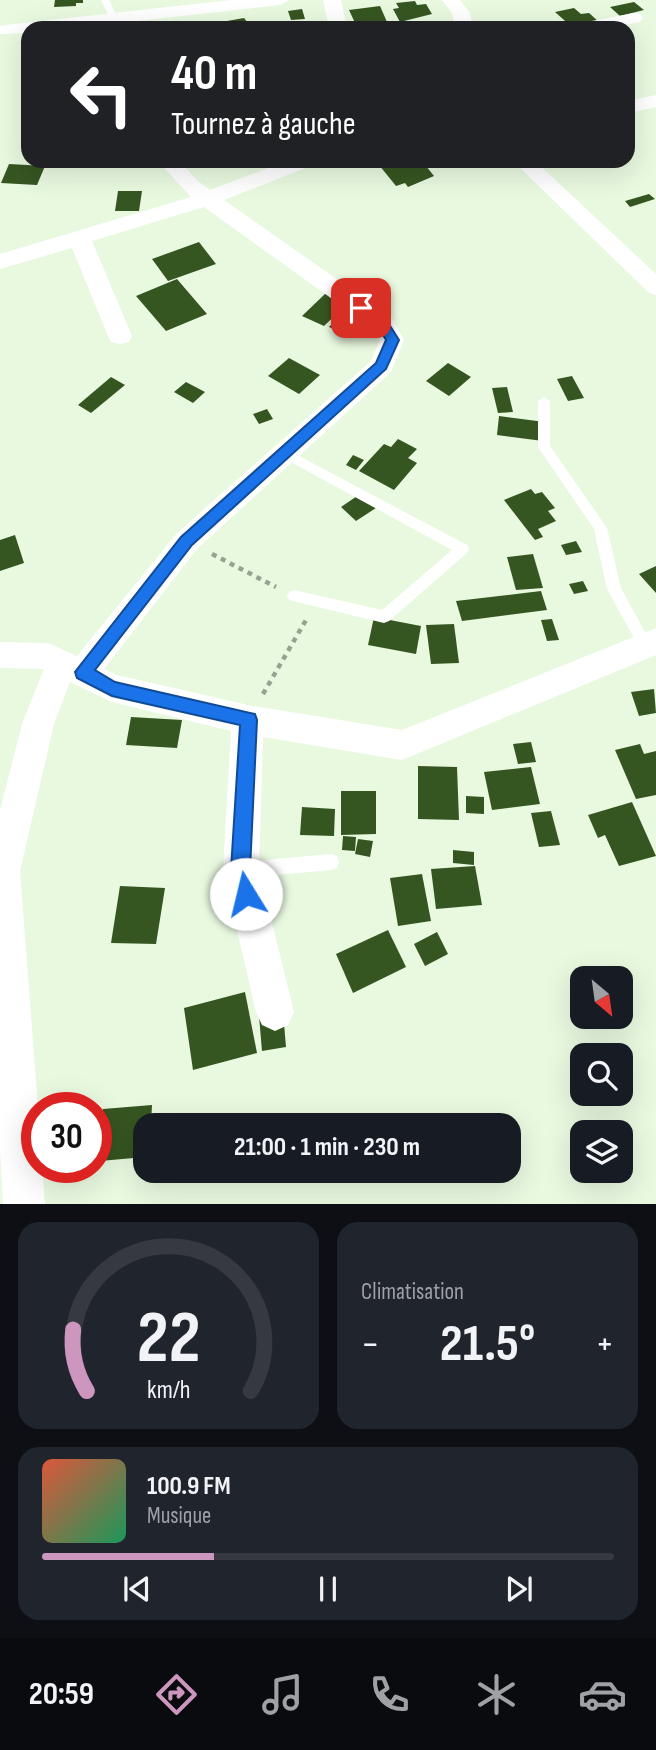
<!DOCTYPE html>
<html lang="fr">
<head>
<meta charset="utf-8">
<style>
  :root { --surface:#171b24; --page:#20242c; --text:#f1f3f6; --muted:#9ea1a6; --line:#363941; --accent:#cd96be }
  body { margin:0; font-family:"Sofia Sans Condensed",sans-serif; background:var(--page); color:var(--text); height:100vh; display:flex; flex-direction:column; font-size:26px; white-space:nowrap }
  * { box-sizing:border-box; margin:0 }
  p { font-size:23px; color:var(--muted) }
  .icon { flex:none; width:38px; height:38px; fill:none; stroke:currentColor; stroke-width:2; stroke-linecap:round; stroke-linejoin:round }
  .map { position:relative; height:1204px; overflow:hidden }
  .details { display:flex; flex-direction:column; gap:18px; padding:18px; background:#0d0f14; flex:1 }
  .details>* { flex:none }
  .guide { position:absolute; left:21px; top:21px; width:614px; height:147px; border-radius:21px; box-shadow:0 7px 28px #0002; background:#202124; color:#fff; overflow:hidden }
  .needle { width:46px; rotate:151deg }
  .tools { position:absolute; left:570px; top:966px; display:grid; gap:14px }
  .tools a { display:grid; place-items:center; width:63px; height:63px; border-radius:14px; background:var(--surface); box-shadow:0 7px 28px #0002; font-size:35px }
  .speed { position:absolute; left:21px; top:1092px; display:flex; gap:14px; font-size:35px; font-weight:700; text-align:center }
  .speed>* { display:grid; place-content:center; width:91px; height:91px; border-radius:50%; background:var(--surface); box-shadow:0 7px 28px #0002; line-height:1 }
  .speed .limit { border:10px solid #d22; background:#fff; color:#111 }
  .pin { position:absolute; display:grid; place-items:center; width:60px; height:60px; color:#fff; margin:-30px; border-radius:14px; box-shadow:0 4px 10px #0006 }
  .me { position:absolute; width:77px; margin:-38px; rotate:351deg; stroke-linejoin:round; filter:drop-shadow(0 0 5px #0008) }
  .turn { display:flex; align-items:center; gap:24px; height:147px; padding:0 35px; font-size:32px }
  .turn .icon { width:91px; height:91px; stroke-width:2.5 }
  .turn b { display:block; font-size:49px; line-height:60px }
  .big { font-size:52px; font-weight:700; line-height:1.1 }
  .details .widget { flex:1; display:flex; flex-direction:column; justify-content:center; gap:10px; min-width:0; padding:0 24px; border-radius:21px; background:var(--page) }
  .details .dial { align-items:center; gap:0 }
  .dial svg { height:182px; overflow:visible; fill:none; stroke:var(--line); stroke-width:7; stroke-linecap:round; text-anchor:middle }
  .dial text { fill:var(--text); stroke:none }
  .song { display:flex; align-items:center; gap:21px }
  .cover { width:84px; height:84px; border-radius:10px; background:linear-gradient(135deg,hsl(10 70% 55%),hsl(150 70% 35%)) }
  .played { height:7px; border-radius:4px; background:linear-gradient(90deg,var(--accent) 30%,var(--line) 30%) }
  .keys { display:flex; justify-content:space-around; direction:ltr }
  .heat { display:flex; justify-content:space-between; align-items:center; font-size:38px; direction:ltr }
  .details .tiles { flex:1; display:grid; gap:18px; grid-template-columns:1fr 1fr }
  .widget:last-child { grid-column:span 2 }
  .trip { position:absolute; left:133px; top:1113px; width:388px; height:70px; border-radius:21px; background:var(--surface); box-shadow:0 7px 28px #0002; font-weight:700; line-height:70px; text-align:center }
  .dock { display:flex; height:112px; justify-content:space-around; align-items:center; background:#090b0e; color:var(--muted) }
  .dock .icon { width:49px; height:49px }
  .dock .on { color:var(--accent) }
  .dock b { font-size:32px; color:var(--text) }
  .map>svg:first-child { display:block }
</style>
</head>
<body>
<div class="map">
<svg width="656" height="1204" viewBox="0 0 656 1204">
  <rect width="100%" height="100%" fill="#e9f9e0"/>
  <!-- building -->
  <g fill="#365621">
    <path d="M55 0H83V3H76V6L54 7Z"/>
    <path d="M415 1 417 5 426 4 432 14 400 22 393 9 399 8 396 3Z"/>
    <path d="M634 2 644 10 620 16 610 7Z"/>
    <path d="M380 6 387 22 356 25 349 10Z"/>
    <path d="M574 8 581 14 589 13 599 22 573 28 555 12Z"/>
    <path d="M302 9 305 19 291 20 288 11Z"/>
    <path d="M244 18 252 28H220L230 25 227 21Z"/>
    <path d="M437 21 441 28H407L405 25Z"/>
    <path d="M392 162 398 168 417 162 422 167 426 166 434 176 408 187 405 183 396 186 379 165Z"/>
    <path d="M9 164 45 166 37 185 1 183Z"/>
    <path d="M118 191H142L139 211H115Z"/>
    <path d="M649 194 655 199 630 207 625 201Z"/>
    <path d="M199 242 216 264 168 281 152 259Z"/>
    <path d="M177 279 207 314 166 331 136 296Z"/>
    <path d="M326 293 348 303 324 326 302 316Z"/>
    <path d="M347 308 365 316 348 335 329 327Z"/>
    <path d="M289 358 320 375 299 394 268 376Z"/>
    <path d="M448 363 471 377 449 396 426 381Z"/>
    <path d="M572 376 584 398 568 401 557 379Z"/>
    <path d="M111 377 125 385 91 413 78 405Z"/>
    <path d="M186 382 205 392 193 403 174 392Z"/>
    <path d="M507 387 513 412 498 413 492 388Z"/>
    <path d="M267 409 273 419 259 424 253 414Z"/>
    <path d="M499 416 545 422 543 441 497 435Z"/>
    <path d="M398 439 417 449 408 458 417 463 394 490 359 471 384 444 391 447Z"/>
    <path d="M353 455 364 460 356 470 346 465Z"/>
    <path d="M531 489 535 494 542 492 555 508 548 511 556 521 538 529 543 537 535 540 504 500Z"/>
    <path d="M363 492 379 506 356 521 341 507Z"/>
    <path d="M15 535 24 563 0 571V540Z"/>
    <path d="M576 541 582 552 566 555 561 545Z"/>
    <path d="M533 554 543 588 516 590 507 557Z"/>
    <path d="M656 566V593L639 574Z"/>
    <path d="M583 581 588 591 574 594 569 584Z"/>
    <path d="M541 591 547 610 462 621 456 601Z"/>
    <path d="M374 617 421 626 416 654 368 645Z"/>
    <path d="M552 619 559 640 547 641 541 620Z"/>
    <path d="M454 624 459 663 431 664 426 625Z"/>
    <path d="M654 689 656 713 639 716 631 692Z"/>
    <path d="M131 717 182 720 177 748 126 745Z"/>
    <path d="M531 742 536 762 518 764 513 744Z"/>
    <path d="M640 744 644 754 656 751V795L636 799 615 750Z"/>
    <path d="M418 766 457 767 459 820 418 819Z"/>
    <path d="M531 767 540 804 492 810 484 772Z"/>
    <path d="M341 791H376V834L341 835Z"/>
    <path d="M466 796 484 797V814L466 813Z"/>
    <path d="M632 802 656 856 619 866 605 835 598 838 588 815Z"/>
    <path d="M302 807 335 809 334 836 300 835Z"/>
    <path d="M551 811 560 845 539 847 531 813Z"/>
    <path d="M343 836 356 837 355 851 342 850Z"/>
    <path d="M358 839 373 841 370 857 355 854Z"/>
    <path d="M453 850 474 852V865L453 863Z"/>
    <path d="M475 866 482 905 436 909 431 869Z"/>
    <path d="M422 874 431 921 398 926 390 878Z"/>
    <path d="M120 886 165 888 156 944 111 943Z"/>
    <path d="M388 930 406 967 353 993 336 954Z"/>
    <path d="M437 932 448 954 425 966 414 944Z"/>
    <path d="M245 992 257 1053 193 1070 184 1008Z"/>
    <path d="M282 1000 286 1047 262 1051 258 1004Z"/>
    <path d="M152 1105 151 1125H145V1157L100 1161 103 1109Z"/>
  </g>
  <g fill="none" stroke-linecap="round" stroke-linejoin="round">
    <!-- path -->
    <g stroke="#97a391" stroke-width="4.5" stroke-dasharray="5 5" stroke-linecap="butt">
      <path d="M212 554 276 587"/>
      <path d="M263 694 306 620 304 617"/>
    </g>
    <!-- lane -->
    <g fill="#fff" fill-rule="evenodd">
      <path d="M101 0H109L118 18 117 20H111Z"/>
      <path d="M544 397 550 401V446L607 528 621 588 651 643 653 647 651 651 646 653 641 651 607 589 594 529 538 447V401Z"/>
      <path d="M284 448 467 545 469 549 467 553 389 621 384 623 289 600 287 596 289 592 294 590 382 610 452 550 280 456 278 453Z"/>
      <path d="M331 854 337 856 339 862 337 868 331 870 242 878 236 876 234 870 236 864 242 862Z"/>
    </g>
    <!-- street -->
    <g fill="#fff" fill-rule="evenodd">
      <path d="M231 0H289L280 5 73 28H28V33L0 34V26L5 25Z"/>
      <path d="M323 0H341L347 28H329Z"/>
      <path d="M442 0H460L470 13 473 28H455L452 13Z"/>
      <path d="M634 13 640 14 643 18 640 22 610 28H572L581 23Z"/>
      <path d="M656 95V107L628 113V101Z"/>
      <path d="M158 161H179L199 182 210 190 287 161H316L313 165 224 200 392 318 404 340 391 372 197 549 104 669 117 675 248 705 402 730 656 628V655L402 760 263 737 259 870 294 1012 288 1025 275 1031 262 1025 256 1012 223 870 231 731 112 702 70 682 54 724 20 871 38 1108 37 1167H42L45 1204H3L0 1149V810L22 724 44 669 0 668V642L48 643 77 656 177 533 371 361 380 340 374 329 204 207 92 241 132 336 129 342 120 344 111 342 108 336 72 248 0 269V254L191 197Z"/>
      <path d="M513 161H535L656 274V295L648 292Z"/>
    </g>
  </g>
  <!-- route -->
  <path fill="#1a73e8" stroke="#114b97" stroke-width="2" d="M361 304 387 321 399 340 386 369 192 545 95 670 115 682 255 714 257 720 250 870 256 894 253 900 246 903 239 900 231 870 240 725 112 696 77 678 75 672 181 537 376 363 386 340 378 327 357 311 355 308Z"/>
</svg>
<div class="tools">
<a><svg class="needle" viewBox="-14 -14 28 28"><path d="M0-13l5 13h-10z" fill="#e53935"/><path d="M0 13l5-13h-10z" fill="#9ea1a6"/></svg></a>
<a><svg class="icon" aria-label="search" viewBox="0 0 24 24"><circle cx="10" cy="10" r="6"/><path d="M15 15l6 6"/></svg></a>
<a><svg class="icon" aria-label="layers" viewBox="0 0 24 24"><path d="M12 4l9 5-9 5-9-5zM3 14l9 5 9-5"/></svg></a>
</div>
<div class="speed"><div class="limit">30</div></div>
<div class="pin" style="left:361px;top:308px;background:#d93025"><svg class="icon" aria-label="arrive" viewBox="0 0 24 24"><path d="M6 21V4h12l-3 4 3 4H6"/></svg></div>
<svg class="me" style="left:246px;top:894px" viewBox="-20 -20 40 40"><circle r="19" fill="#fff"/><path d="M0-13L10 11 0 6-10 11z" fill="#1a73e8"/></svg>
<div class="trip">21:00 · 1 min · 230 m</div>
<div class="guide">
<div class="turn"><svg class="icon" aria-label="left" viewBox="0 0 24 24"><path d="M17 20v-9H6M10 6l-5 5 5 5"/></svg><div><b>40 m</b>Tournez à gauche</div></div>
</div>
</div>
<section class="details">
<div class="tiles">
<div class="widget dial"><svg viewBox="0 0 100 80">
<path d="M14 69A42 42 0 1 1 86 69"/>
<path d="M14 69A42 42 0 0 1 8 42" stroke="#cd96be"/>
<text x="50" y="56" font-size="32" font-weight="700">22</text>
<text x="50" y="72" font-size="11">km/h</text>
</svg></div>
<div class="widget"><p>Climatisation</p>
<div class="heat"><a>−</a><b class="big">21.5°</b><a>+</a></div>
</div>
<div class="widget">
<div class="song"><i class="cover"></i><div><b>100.9 FM</b><p>Musique</p></div></div>
<div class="played"></div>
<div class="keys"><svg class="icon" aria-label="previous" viewBox="0 0 24 24"><path d="M18 5L8 12l10 7zM5 5v14"/></svg><svg class="icon" aria-label="pause" viewBox="0 0 24 24"><path d="M8 5v14M16 5v14"/></svg><svg class="icon" aria-label="next" viewBox="0 0 24 24"><path d="M6 5l10 7-10 7zM19 5v14"/></svg></div>
</div>
</div>
</section>
<nav class="dock">
<b>20:59</b>
<svg class="icon on" aria-label="directions" viewBox="0 0 24 24"><path d="M12 3l9 9-9 9-9-9zM9 14v-3h6M13 9l2 2-2 2"/></svg>
<svg class="icon" aria-label="music" viewBox="0 0 24 24"><path d="M9 18V5l10-2v13"/><circle cx="6" cy="18" r="3"/><circle cx="16" cy="16" r="3"/></svg>
<svg class="icon" aria-label="phone" viewBox="0 0 24 24"><path d="M5 4h4l2 5-3 2q2 4 5 5l2-3 5 2v4C11 20 4 13 5 4z"/></svg>
<svg class="icon" aria-label="climate" viewBox="0 0 24 24"><path d="M12 3v18M4 7l16 10M4 17L20 7"/></svg>
<svg class="icon" aria-label="car" viewBox="0 0 24 24"><path d="M5 17H2v-5l4-1 3-4h7l3 4 3 1v5h-3M9 17h6M6 11h13"/><circle cx="7" cy="17" r="2"/><circle cx="17" cy="17" r="2"/></svg>
</nav>
</body>
</html>
